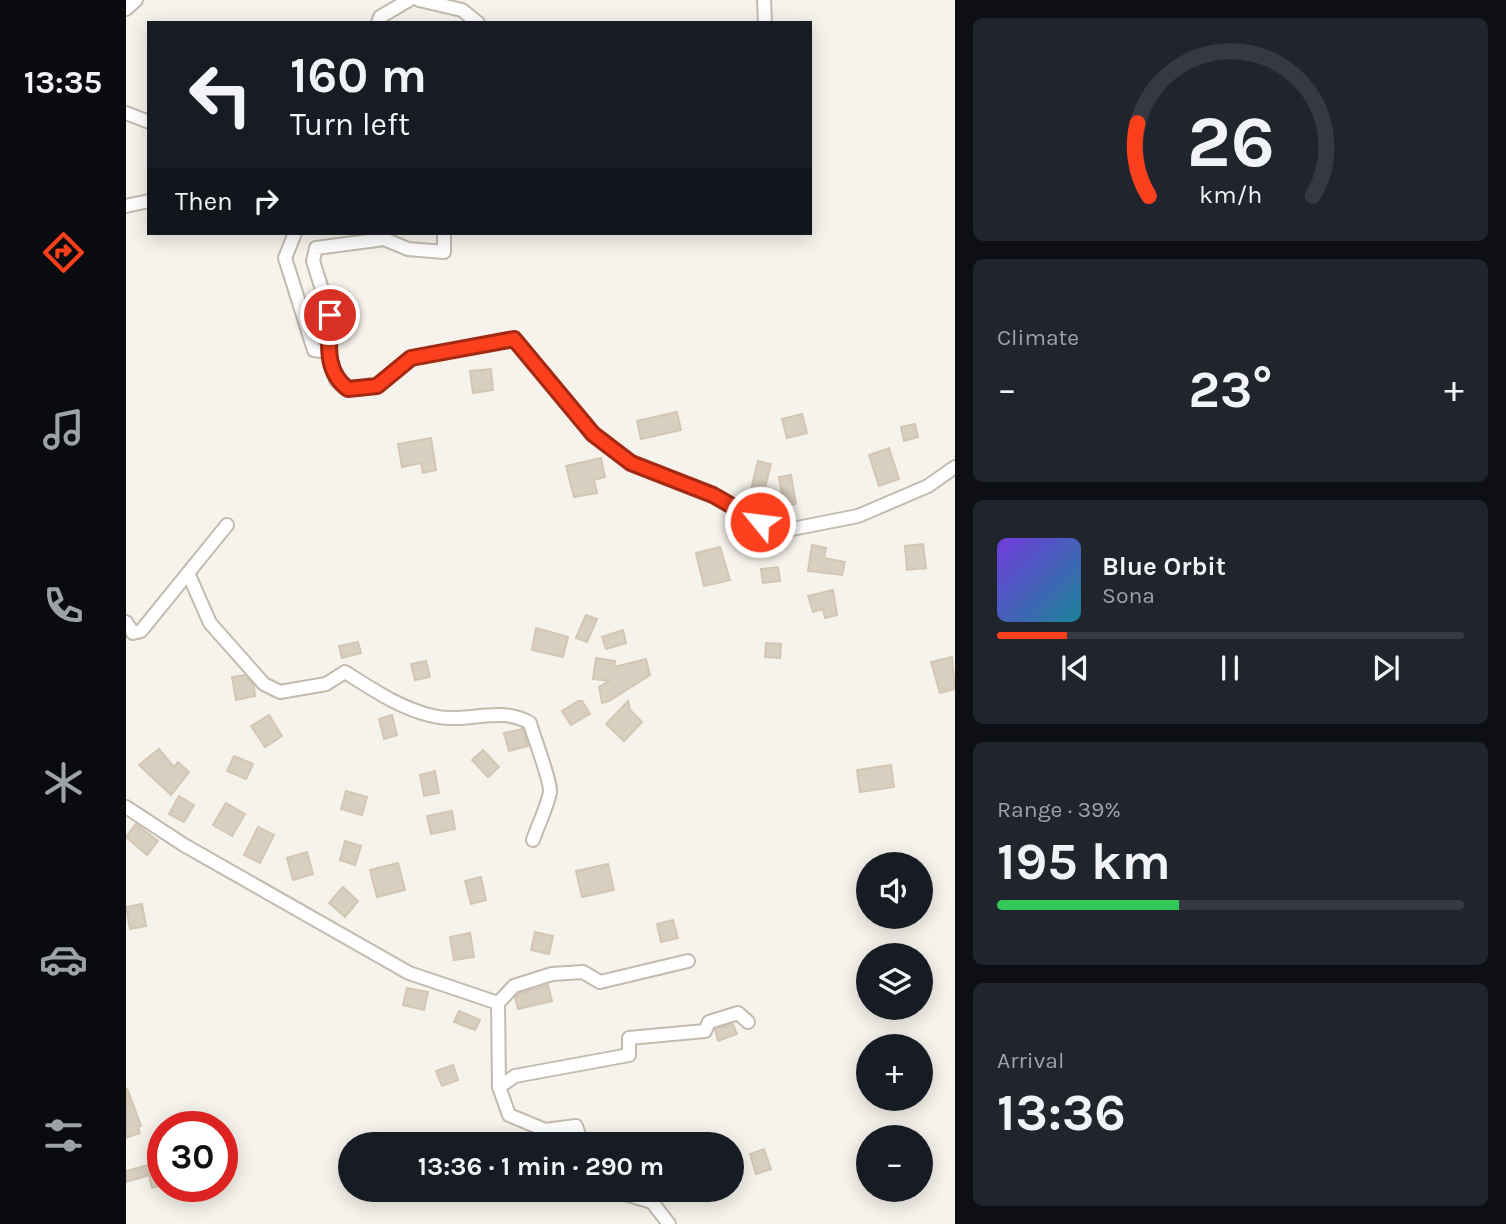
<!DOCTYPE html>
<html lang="en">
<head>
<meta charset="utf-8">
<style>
  :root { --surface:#171b24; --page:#20242c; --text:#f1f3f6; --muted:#9ea1a6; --line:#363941; --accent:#fc3f1d }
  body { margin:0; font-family:Karla,sans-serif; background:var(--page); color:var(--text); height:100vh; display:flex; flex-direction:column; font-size:26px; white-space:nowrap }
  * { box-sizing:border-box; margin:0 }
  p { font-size:23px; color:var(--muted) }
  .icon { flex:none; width:38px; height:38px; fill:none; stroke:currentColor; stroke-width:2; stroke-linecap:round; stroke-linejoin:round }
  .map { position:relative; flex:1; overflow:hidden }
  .side { display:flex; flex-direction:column; gap:18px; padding:18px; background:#0d0f14; width:551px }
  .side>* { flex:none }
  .banner { position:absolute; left:21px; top:21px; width:665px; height:214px; border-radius:0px; box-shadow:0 4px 18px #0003; background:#171b24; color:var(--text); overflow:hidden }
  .controls { position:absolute; left:730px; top:852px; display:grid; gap:14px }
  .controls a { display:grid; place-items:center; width:77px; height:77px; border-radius:50%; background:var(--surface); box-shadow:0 4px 18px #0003; font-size:35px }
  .speed { position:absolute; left:21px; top:1111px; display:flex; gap:14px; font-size:35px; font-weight:700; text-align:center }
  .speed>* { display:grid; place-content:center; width:91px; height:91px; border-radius:50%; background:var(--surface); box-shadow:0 4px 18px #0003; line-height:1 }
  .speed .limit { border:10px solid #d22; background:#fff; color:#111 }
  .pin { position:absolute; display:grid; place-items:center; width:60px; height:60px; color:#fff; margin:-30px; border:4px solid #fff; border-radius:50%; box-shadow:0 2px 7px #0007 }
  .me { position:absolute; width:77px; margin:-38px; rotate:299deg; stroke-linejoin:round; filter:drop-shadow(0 0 5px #0008) }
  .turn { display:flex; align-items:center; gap:24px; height:147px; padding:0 28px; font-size:32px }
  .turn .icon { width:91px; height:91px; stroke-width:2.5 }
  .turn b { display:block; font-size:49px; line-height:60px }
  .then { display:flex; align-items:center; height:66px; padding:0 28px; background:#0003; gap:14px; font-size:26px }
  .big { font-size:52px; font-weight:700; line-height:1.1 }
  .side .tile { flex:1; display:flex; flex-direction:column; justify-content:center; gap:10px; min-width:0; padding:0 24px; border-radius:10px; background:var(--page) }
  .side .dial { align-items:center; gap:0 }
  .dial svg { height:182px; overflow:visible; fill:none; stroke:var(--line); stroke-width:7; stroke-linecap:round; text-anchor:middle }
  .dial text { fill:var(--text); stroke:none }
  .song { display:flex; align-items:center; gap:21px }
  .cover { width:84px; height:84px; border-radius:10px; background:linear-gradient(135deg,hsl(260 70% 55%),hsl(190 70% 35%)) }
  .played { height:7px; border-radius:4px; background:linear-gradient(90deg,var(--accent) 15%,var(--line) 15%) }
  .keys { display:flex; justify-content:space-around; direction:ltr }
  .heat { display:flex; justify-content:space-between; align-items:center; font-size:38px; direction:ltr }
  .charge { height:10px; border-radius:5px; background:linear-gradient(90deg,#34c759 39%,var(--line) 0) }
  .trip { position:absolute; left:212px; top:1132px; width:406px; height:70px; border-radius:35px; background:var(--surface); box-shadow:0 4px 18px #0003; font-weight:700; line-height:70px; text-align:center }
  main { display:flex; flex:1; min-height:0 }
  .menu { display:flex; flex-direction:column; width:126px; justify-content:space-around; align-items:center; background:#090b0e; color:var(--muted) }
  .menu .icon { width:49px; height:49px }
  .menu .current { color:var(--accent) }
  .menu b { font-size:32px; color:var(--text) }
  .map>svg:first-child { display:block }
</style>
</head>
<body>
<main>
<nav class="menu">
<b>13:35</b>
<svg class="icon current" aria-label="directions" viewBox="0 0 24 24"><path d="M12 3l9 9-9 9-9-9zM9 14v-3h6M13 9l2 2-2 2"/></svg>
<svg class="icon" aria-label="music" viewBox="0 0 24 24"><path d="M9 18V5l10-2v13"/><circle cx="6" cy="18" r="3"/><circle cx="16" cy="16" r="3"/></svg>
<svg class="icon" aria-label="phone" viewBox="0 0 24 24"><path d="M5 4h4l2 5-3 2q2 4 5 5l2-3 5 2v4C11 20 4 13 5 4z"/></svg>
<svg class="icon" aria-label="climate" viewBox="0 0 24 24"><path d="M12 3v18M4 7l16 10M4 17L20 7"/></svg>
<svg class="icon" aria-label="car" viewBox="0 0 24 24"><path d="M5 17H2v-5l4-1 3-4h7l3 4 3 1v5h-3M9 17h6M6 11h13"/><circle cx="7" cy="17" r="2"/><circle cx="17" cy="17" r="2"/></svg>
<svg class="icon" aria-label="filters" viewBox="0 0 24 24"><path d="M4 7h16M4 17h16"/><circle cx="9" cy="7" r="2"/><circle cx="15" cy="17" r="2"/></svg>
</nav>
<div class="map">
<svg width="829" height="1224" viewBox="0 0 829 1224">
  <rect width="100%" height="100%" fill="#f6f3ec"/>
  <!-- building -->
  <g fill="#d8cfc1" stroke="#d3c7b4" stroke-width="2">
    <path d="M365 369 367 390 347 393 344 371Z"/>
    <path d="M551 412 555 430 515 439 511 421Z"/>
    <path d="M676 414 681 433 661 438 656 419Z"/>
    <path d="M789 424 792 437 778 441 775 427Z"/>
    <path d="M305 438 310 470 297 473 295 463 276 467 272 444Z"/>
    <path d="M763 448 773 479 753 486 743 455Z"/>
    <path d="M475 458 479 477 468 480 471 493 448 497 440 466Z"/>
    <path d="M632 461 645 464 638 492 625 489Z"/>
    <path d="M665 475 670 504 658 506 653 477Z"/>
    <path d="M620 523 626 541 616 543 612 525Z"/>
    <path d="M797 544 800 568 781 570 779 546Z"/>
    <path d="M686 545 700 548 698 558 719 562 716 575 682 571Z"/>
    <path d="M594 547 604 580 578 586 570 553Z"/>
    <path d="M652 567 654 581 637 583 635 569Z"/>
    <path d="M707 590 711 615 699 618 697 609 687 612 682 596Z"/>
    <path d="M460 615 471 619 461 642 450 638Z"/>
    <path d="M410 628 442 637 437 657 406 650Z"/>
    <path d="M497 630 500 643 480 649 476 637Z"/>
    <path d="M232 642 235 653 216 658 213 646Z"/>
    <path d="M640 643 655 644 654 658 639 657Z"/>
    <path d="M826 657 829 689 814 693 805 662Z"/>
    <path d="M470 658 489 661 488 667 520 659 524 675 483 701 476 703 473 687 483 681 467 679Z"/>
    <path d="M300 661 304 677 289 680 285 664Z"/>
    <path d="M118 675 128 685 129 696 110 700 106 677Z"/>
    <path d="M452 701H456L464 714 445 725 436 711Z"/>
    <path d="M502 701 504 710 516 722 498 741 480 724Z"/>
    <path d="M143 715 156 736 139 747 125 726Z"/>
    <path d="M266 715 271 735 258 739 253 719Z"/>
    <path d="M397 729 402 746 383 751 378 733Z"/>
    <path d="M33 749 48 767 52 762 63 772 45 795 13 765Z"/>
    <path d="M357 750 373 767 362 777 346 760Z"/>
    <path d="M108 756 127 764 120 779 101 771Z"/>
    <path d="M765 765 768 787 734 792 731 770Z"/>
    <path d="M309 771 313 793 298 796 294 775Z"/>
    <path d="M220 791 241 797 236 815 215 809Z"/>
    <path d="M53 796 68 805 58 822 43 814Z"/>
    <path d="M100 803 119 814 106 836 87 825Z"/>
    <path d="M326 811 329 829 305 834 301 816Z"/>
    <path d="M10 824 32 841 21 855 0 837Z"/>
    <path d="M132 827 148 835 134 863 118 855Z"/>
    <path d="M219 841 235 846 229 865 214 860Z"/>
    <path d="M181 852 187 874 167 880 161 858Z"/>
    <path d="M272 863 279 890 251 897 244 870Z"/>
    <path d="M482 864 488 890 456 897 450 871Z"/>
    <path d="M355 877 360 900 345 904 339 881Z"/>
    <path d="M217 887 232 901 219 917 203 903Z"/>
    <path d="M16 904 20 926 4 929 0 907Z"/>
    <path d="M547 920 552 938 535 942 531 924Z"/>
    <path d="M409 932 427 936 423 954 405 950Z"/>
    <path d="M344 933 348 957 328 960 324 937Z"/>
    <path d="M422 985 426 1001 392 1009 389 997 393 994Z"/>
    <path d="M281 988 302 992 298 1010 277 1005Z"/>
    <path d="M333 1011 354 1020 349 1030 328 1022Z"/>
    <path d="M607 1024 611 1034 592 1041 589 1029Z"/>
    <path d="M327 1065 332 1080 316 1086 310 1071Z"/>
    <path d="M1 1088 15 1126 12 1127 14 1133 0 1138Z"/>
    <path d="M638 1149 645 1169 630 1174 624 1154Z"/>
    <path d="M37 1161V1185L26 1188 23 1175 0 1182V1171Z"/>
  </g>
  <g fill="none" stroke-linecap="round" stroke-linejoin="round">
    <defs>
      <g id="street">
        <path d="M293 0 336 10 352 23"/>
        <path d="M638 0 639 23"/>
        <path d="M0 9 10 0"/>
        <path d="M252 23 254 17 283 0"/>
        <path d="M0 113 23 122"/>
        <path d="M0 206 23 201"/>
        <path d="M169 233 159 258 188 350 202 352"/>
        <path d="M318 233V252L282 249 258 239 190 248 187 261 204 315 202 352 210 380 221 389 251 386 285 358 388 339 467 434 505 463 587 495 634 521 666 529 732 516 802 486 829 467"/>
        <path d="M62 573 84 623 138 684 154 692 200 684 219 672C246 689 275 709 307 716 342 724 374 705 404 723 408 738 425 781 424 792 421 808 412 825 407 840"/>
        <path d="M0 622 7 633 15 631 101 525"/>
        <path d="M0 807 58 845 283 973 372 1003"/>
        <path d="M373 1087 389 1076 503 1055V1038L579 1031 583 1022 612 1013 622 1022"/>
        <path d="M456 1144 450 1126 419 1130 383 1115 373 1087 372 1003 388 986 426 974 457 972 474 982 562 961"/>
        <path d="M486 1190 526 1202 543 1224"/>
      </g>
    </defs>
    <!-- street casing -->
    <use href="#street" stroke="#c2bbae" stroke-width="16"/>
    <!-- street -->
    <use href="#street" stroke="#fff" stroke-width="12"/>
  </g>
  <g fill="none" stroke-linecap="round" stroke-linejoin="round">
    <defs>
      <path id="route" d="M204 315C203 343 198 371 222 389L251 386 285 358 388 339 467 434 505 463 587 495 634 522"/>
    </defs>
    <!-- route casing -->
    <use href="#route" stroke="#a42913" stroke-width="18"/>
    <!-- route -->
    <use href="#route" stroke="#fc3f1d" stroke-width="12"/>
  </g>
</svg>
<div class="controls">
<a><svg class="icon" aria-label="sound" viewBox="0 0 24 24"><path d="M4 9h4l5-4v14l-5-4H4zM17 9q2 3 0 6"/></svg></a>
<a><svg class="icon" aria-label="layers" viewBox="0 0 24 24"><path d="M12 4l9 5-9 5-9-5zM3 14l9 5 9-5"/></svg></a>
<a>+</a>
<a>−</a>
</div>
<div class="speed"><div class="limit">30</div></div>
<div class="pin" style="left:204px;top:315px;background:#d93025"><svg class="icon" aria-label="arrive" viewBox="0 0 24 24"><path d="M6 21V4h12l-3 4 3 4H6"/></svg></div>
<svg class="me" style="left:634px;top:522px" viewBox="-20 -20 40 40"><circle r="17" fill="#fc3f1d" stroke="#fff" stroke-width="3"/><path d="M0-11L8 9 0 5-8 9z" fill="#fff"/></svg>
<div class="trip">13:36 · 1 min · 290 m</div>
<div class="banner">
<div class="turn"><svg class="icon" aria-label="left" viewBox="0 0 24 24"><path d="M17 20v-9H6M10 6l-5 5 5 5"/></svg><div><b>160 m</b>Turn left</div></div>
<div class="then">Then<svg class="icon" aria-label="right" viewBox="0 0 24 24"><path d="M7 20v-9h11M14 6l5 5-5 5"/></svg></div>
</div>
</div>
<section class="side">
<div class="tile dial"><svg viewBox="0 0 100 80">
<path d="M14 69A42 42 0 1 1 86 69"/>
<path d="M14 69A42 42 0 0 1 9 37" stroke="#fc3f1d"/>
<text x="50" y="56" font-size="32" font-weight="700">26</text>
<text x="50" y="72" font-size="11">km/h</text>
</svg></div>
<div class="tile"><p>Climate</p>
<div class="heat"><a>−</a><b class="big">23°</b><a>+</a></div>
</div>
<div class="tile">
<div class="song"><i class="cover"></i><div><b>Blue Orbit</b><p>Sona</p></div></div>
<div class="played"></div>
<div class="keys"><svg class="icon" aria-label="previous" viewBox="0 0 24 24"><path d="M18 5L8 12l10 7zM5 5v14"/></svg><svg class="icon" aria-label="pause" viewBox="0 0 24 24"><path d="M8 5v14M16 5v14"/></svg><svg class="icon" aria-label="next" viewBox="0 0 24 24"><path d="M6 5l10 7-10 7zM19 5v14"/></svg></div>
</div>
<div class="tile"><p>Range · 39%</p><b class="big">195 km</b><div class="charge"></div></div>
<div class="tile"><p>Arrival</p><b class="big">13:36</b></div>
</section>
</main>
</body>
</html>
